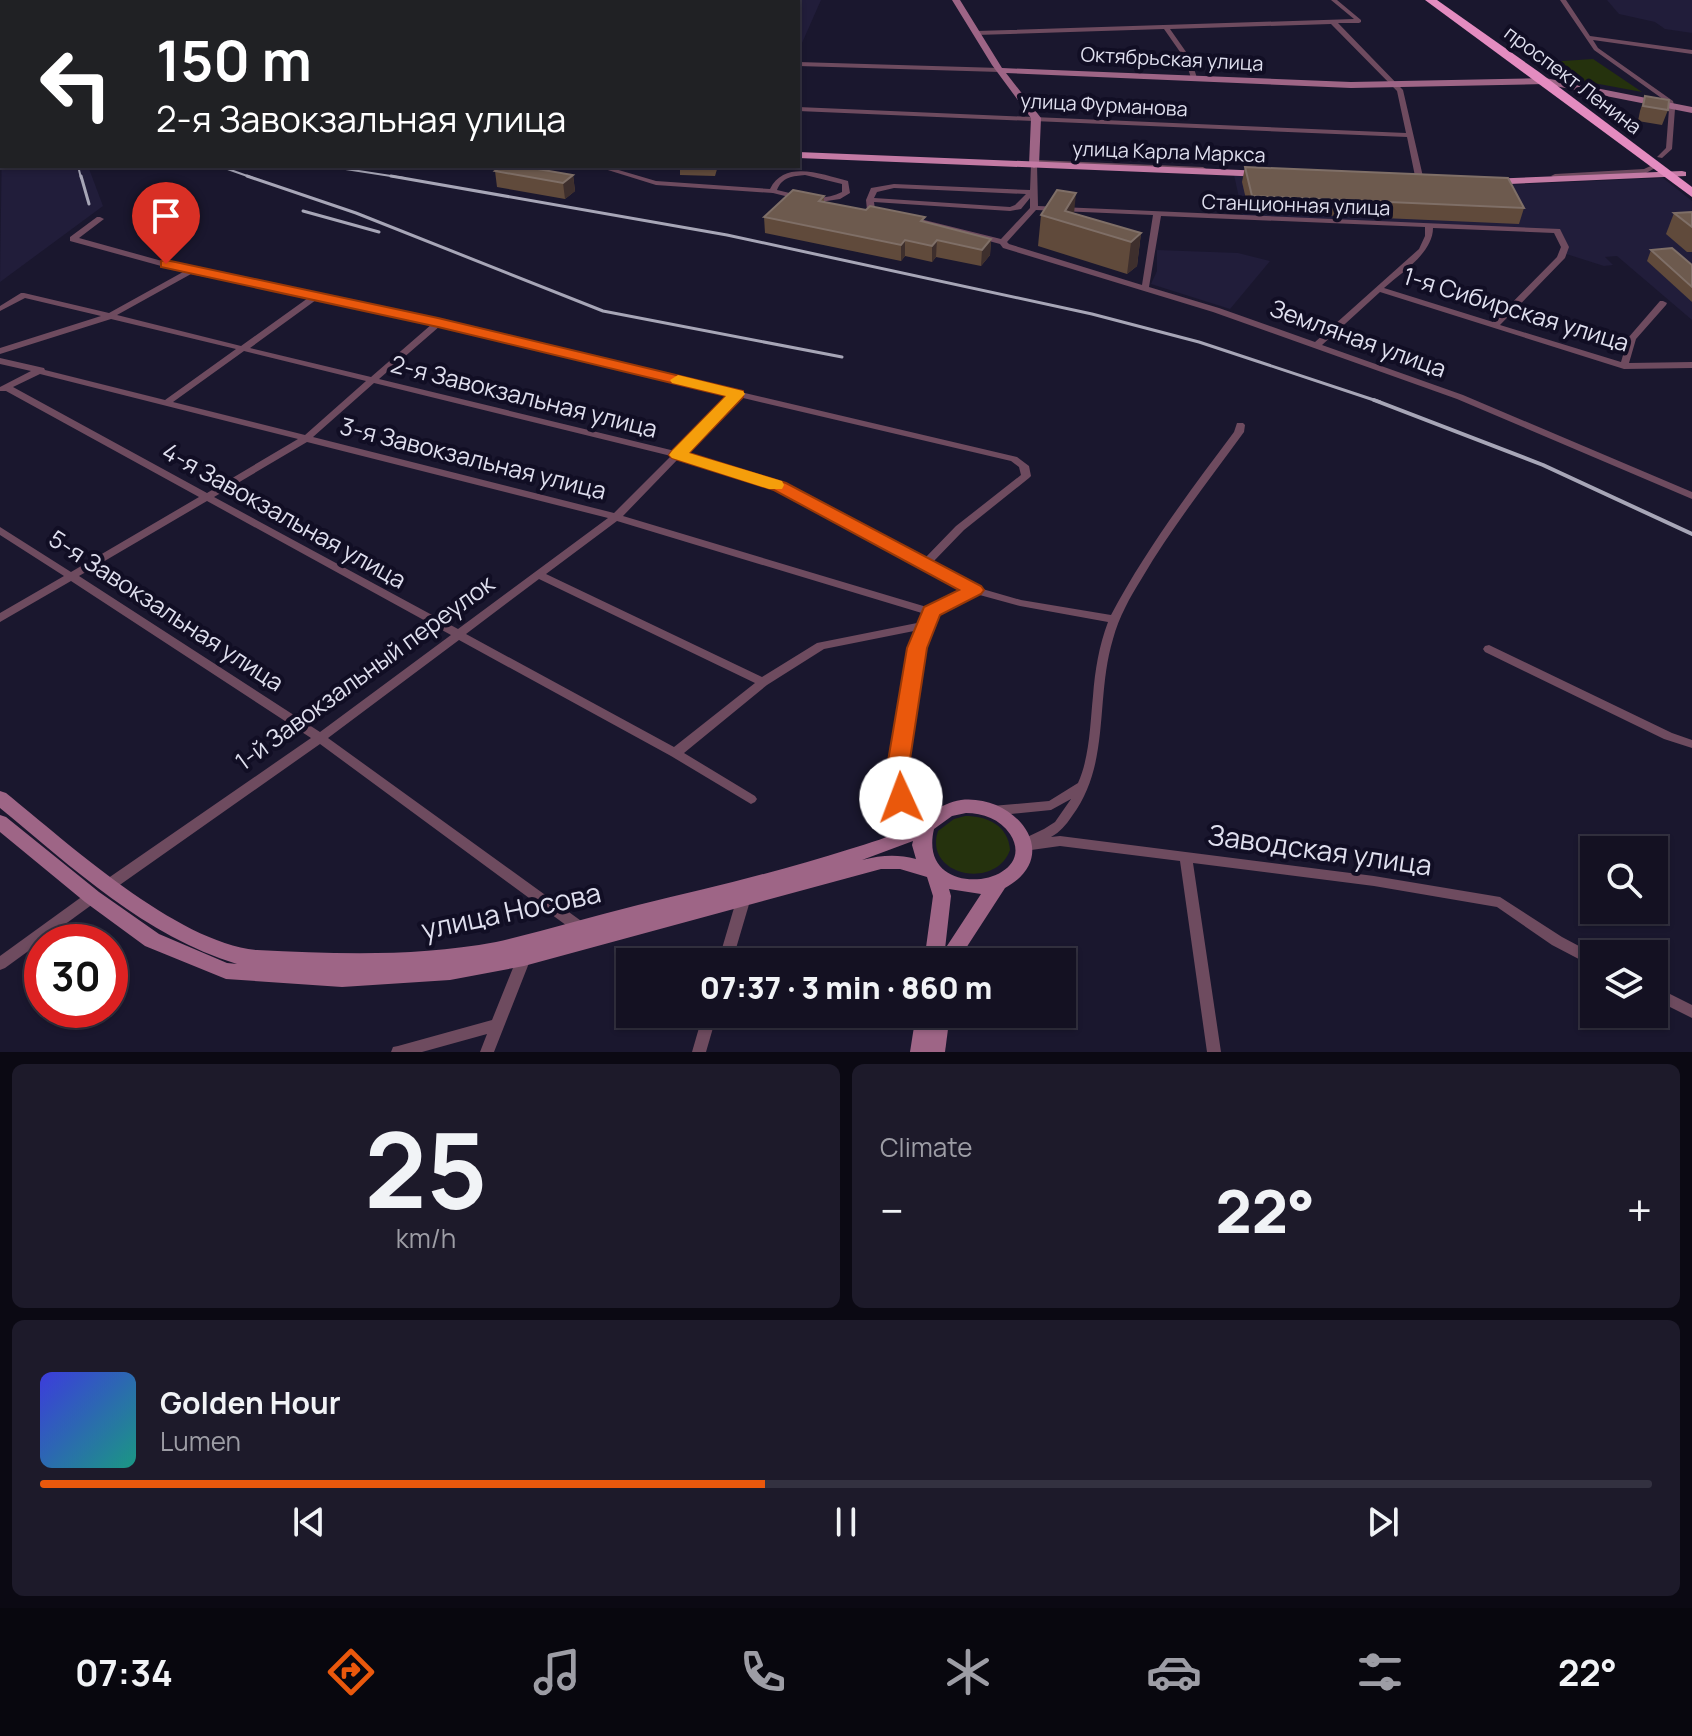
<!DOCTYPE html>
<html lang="en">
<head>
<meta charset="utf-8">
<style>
  :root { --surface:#141122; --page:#1d1a2a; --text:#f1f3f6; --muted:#9d9da5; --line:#333140; --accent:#ea580c }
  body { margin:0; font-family:Manrope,sans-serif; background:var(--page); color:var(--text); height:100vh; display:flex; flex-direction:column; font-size:30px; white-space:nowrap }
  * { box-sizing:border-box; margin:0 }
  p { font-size:26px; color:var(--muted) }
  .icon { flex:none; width:44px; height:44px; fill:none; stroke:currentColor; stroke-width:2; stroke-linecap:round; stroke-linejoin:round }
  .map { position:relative; height:1052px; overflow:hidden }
  .panel { display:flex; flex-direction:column; gap:12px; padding:12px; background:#0b0913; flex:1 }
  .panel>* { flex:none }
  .top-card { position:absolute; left:0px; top:0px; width:800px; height:168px; box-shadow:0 2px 6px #0004,0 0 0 2px var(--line); background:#202124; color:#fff; overflow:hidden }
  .tools { position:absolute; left:1580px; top:836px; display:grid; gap:16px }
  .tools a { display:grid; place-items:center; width:88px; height:88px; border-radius:0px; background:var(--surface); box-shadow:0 2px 6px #0004,0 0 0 2px var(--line); font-size:40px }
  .speed { position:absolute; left:24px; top:924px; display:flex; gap:16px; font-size:40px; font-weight:700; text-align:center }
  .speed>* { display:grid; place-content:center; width:104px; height:104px; border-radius:50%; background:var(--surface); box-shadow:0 2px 6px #0004,0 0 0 2px var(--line); line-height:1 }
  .speed .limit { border:12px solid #d22; background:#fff; color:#111 }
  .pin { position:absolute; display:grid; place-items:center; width:68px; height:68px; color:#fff; margin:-82px -34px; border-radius:50% 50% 50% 0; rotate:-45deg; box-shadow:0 0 8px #0007 }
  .pin .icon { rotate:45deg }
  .me { position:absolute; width:88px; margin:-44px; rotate:358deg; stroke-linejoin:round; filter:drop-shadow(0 0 6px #0008) }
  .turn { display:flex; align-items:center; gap:28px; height:168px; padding:0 24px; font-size:36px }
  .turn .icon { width:104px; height:104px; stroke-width:2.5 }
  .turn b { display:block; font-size:56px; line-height:68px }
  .big { font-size:60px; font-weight:800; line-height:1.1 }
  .panel .widget { flex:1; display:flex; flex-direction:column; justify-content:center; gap:12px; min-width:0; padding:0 28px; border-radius:12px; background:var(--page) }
  .panel .dial { align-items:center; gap:0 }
  .dial b { font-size:104px; line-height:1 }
  .song { display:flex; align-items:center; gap:24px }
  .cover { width:96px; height:96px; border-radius:12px; background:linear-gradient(135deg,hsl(240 70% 55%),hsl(170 70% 35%)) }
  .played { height:8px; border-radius:4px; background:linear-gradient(90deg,var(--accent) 45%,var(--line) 45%) }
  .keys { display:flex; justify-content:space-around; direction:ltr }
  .heat { display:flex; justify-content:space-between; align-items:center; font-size:44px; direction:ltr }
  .panel .tiles { flex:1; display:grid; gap:12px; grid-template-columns:1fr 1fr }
  .widget:last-child { grid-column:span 2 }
  .trip { position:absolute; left:616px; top:948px; width:460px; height:80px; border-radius:0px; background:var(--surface); box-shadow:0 2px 6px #0004,0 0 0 2px var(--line); font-weight:800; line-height:80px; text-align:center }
  .tabs { display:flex; height:128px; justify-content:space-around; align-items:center; background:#08070e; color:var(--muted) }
  .tabs .icon { width:56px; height:56px }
  .tabs .active { color:var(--accent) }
  .tabs b { font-size:36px; color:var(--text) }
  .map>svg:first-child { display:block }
</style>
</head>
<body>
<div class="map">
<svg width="1692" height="1052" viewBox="0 0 1692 1052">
  <rect width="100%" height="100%" fill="#1a172e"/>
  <!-- built -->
  <g fill="#211d3a">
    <path d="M699 0H821L802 43H798V2Z"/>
    <path d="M1607 0H1692V33L1665 29 1655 22 1619 14Z"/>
    <path d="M2 136V166H88L103 206 0 282Z"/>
    <path d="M1234 175 1500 185 1663 178 1692 201V320L1617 256 1605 257 1613 265 1604 266 1560 252 1563 241 1555 230 1243 216Z"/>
    <path d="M1157 250 1238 253 1270 261 1230 309 1151 284 1157 271Z"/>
  </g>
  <!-- green -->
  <g fill="#25320d">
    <path d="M1593 59 1642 92 1572 79 1548 62Z"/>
    <path d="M965 816C987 816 1008 825 1010 850 995 891 923 875 938 831L954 819Z"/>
  </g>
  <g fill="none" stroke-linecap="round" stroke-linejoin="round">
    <!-- street -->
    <g fill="#6e4b5f" fill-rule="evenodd">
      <path d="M300 0H306L305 2H299Z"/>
      <path d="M386 0H392L393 2H387Z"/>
      <path d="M595 0H601L602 2H596Z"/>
      <path d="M1331 0H1337L1361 20V22L1359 23H1338L1403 90 1424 181 1422 182 1416 181 1407 137 798 111V107L1406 133 1397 91 1331 24 1170 29 1191 59 1197 78 1194 80 1191 78 1185 59 1164 29 976 35 973 33 976 31 1354 19Z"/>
      <path d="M1560 0H1566L1590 36 1692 50V54L1593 40 1598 48 1673 101 1675 109 1672 149 1662 158 1657 157 1666 148 1669 109 1667 102 1594 50Z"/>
      <path d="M798 62 1000 68 1003 70 1000 72 798 66Z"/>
      <path d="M1035 160 1203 167 1206 169 1203 171 1037 164 1038 206 1560 229 1569 247 1565 258 1500 325 1621 362 1628 338 1660 301H1663L1667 303 1666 305 1636 339 1629 363 1692 362V368L1624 369 1380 292 1322 345 1463 395 1692 492V499L1457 399 1213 312 1003 248 1000 244 908 219 912 217 1001 239 1030 208V198L1021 209 1010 211 874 202 875 209 884 211V215H878L867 210 866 200 871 188 894 184 1030 190 1031 165 1033 161ZM894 188 1026 194 1015 205 1010 207 874 198 877 192ZM1036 210 1153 215 1142 285 1009 244 1007 242ZM1161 216 1425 227V236L1419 249 1315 342 1219 308 1149 287ZM1433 228 1554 233 1561 247 1557 257 1493 322 1384 288C1401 273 1433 253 1433 228Z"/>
      <path d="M1655 164 1658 166 1657 167 1646 173 1555 178 1551 176 1555 174 1644 169Z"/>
      <path d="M595 166H605L656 181 770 189C785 159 823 175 848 181L850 193 840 199 820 202 801 200 773 193 656 185ZM805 175 842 184V192C821 203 799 195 777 190 782 177 793 176 805 175Z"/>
      <path d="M97 217H100L104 219 79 238 191 269 438 321 1017 457 1029 466 1031 476 1029 478 964 530 932 563 979 588 1021 600 1111 615C1146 549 1190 491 1234 432L1237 423H1243L1245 425 1244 432C1209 480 1172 527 1142 578 1130 597 1119 617 1113 639 1095 698 1111 764 1072 816 1066 825 1060 832 1051 837L1060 836 1374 876 1500 897 1562 937 1594 954V967L1552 945 1497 907 1374 886 1193 863 1221 1052H1207L1180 861 1060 846 1024 851 1019 850 1018 846 1023 839 1044 829 1055 822 1071 799 1051 810 992 816 988 814 986 811 988 808 992 806 1049 801 1078 783C1090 756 1090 724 1093 696 1095 670 1099 646 1108 622L1020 606 976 594 936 614 923 648 902 779C910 804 920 805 935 823L933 826C911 829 896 797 890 779L911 648 919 630 824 649 767 685 684 753 755 796 757 799 755 802 751 804 671 756 459 640 328 738 584 923 586 927 584 931 579 933 574 931 320 744 114 889 109 890 104 889 102 885 104 881 311 738 71 581 0 622V613L64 576 0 535V527L71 572 199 497 6 391H0V387L31 371 0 364V358L44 368 45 370 165 400 236 349 111 319 0 354V348L101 316 25 298 0 311V306L21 293H24L109 313 183 272 70 241V237ZM191 274 308 298 241 346 117 315ZM316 300 432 324 371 377 250 348ZM440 326 731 395 675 451 379 379ZM244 351 366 381 305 435 173 402ZM40 374 298 439 207 493 13 387ZM374 383 671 456 614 513 313 437ZM739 397 1011 461 1019 467 1021 475 956 526 924 559 783 484 684 454ZM307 442 608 518 458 629 214 497ZM679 458 777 488 967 590 930 608 623 516ZM207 501 451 635 320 732 79 576ZM617 521 925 614 922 622 817 643 762 677 546 574ZM539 579 755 683 674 747 466 634Z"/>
      <path d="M1489 645 1672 733 1692 740V748L1664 739 1485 652 1483 649 1485 646Z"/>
      <path d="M92 892 97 893 99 897 97 901 5 968 0 970V956L87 893Z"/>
      <path d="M743 896 748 897 750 901 732 962H718L736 901 738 897Z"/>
      <path d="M524 952 529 954 531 958 494 1052H480L487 1034 422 1052H391L393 1047 398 1046 492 1020 517 958 519 954Z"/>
      <path d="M1654 986 1692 1005V1018L1654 999Z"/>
      <path d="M703 1014H717L706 1052H692Z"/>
    </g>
    <!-- secondary -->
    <g fill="#9e6586" fill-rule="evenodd">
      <path d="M952 0H960L1002 68 1351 82 1545 78 1692 107V113L1545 84 1351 88 1006 73 1041 118 1039 165 1034 168 1029 165 1031 118 992 65Z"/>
      <path d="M0 791 6 793C68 843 177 943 257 950 337 954 416 957 496 942 543 931 590 917 638 905 709 888 781 871 850 849 870 843 889 837 908 828 926 819 939 803 961 800 1015 794 1065 855 1005 888L957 962H924L933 896 927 877 900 869H881L524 966 450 980 342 987 226 979 145 946 85 902 0 832V815L6 817 99 892 159 934 227 963 237 964C145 936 73 868 0 808ZM966 813C983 813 1000 819 1010 834 1043 885 916 905 934 829L952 816ZM913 841 912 845 916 859C897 854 882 855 862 860ZM949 889 981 894 945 949 951 896Z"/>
      <path d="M916 1014H950L945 1052H910Z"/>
    </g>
    <!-- primary -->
    <g fill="#c37aa4" fill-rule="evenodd">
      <path d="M484 0H492L493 2H485Z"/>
      <path d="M498 0H506L507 2H499Z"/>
      <path d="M798 152 1265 171 1271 174 1265 177 798 158Z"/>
      <path d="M1682 171 1686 172V176L1488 185 1482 182 1488 179Z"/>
    </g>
    <!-- highway -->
    <path fill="#e48cc0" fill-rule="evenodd" d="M1425 0H1437L1539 72 1692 187V197Z"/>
    <!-- rail-far2 -->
    <g stroke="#a7a6b7" stroke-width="2">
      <path d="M78 166 81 178"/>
      <path d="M326 166 404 178"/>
      <path d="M222 167 253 178"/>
    </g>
    <!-- rail-far1 -->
    <g stroke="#a7a6b7" stroke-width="3">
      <path d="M81 176 89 204"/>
      <path d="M247 176 356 213 603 311 842 357"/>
      <path d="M391 176 727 235 1092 314 1199 342 1380 402"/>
      <path d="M303 211 379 232"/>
    </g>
    <!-- rail -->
    <path stroke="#a7a6b7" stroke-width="4" d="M1374 400 1543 465 1692 534"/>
  </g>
  <!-- wall -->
  <g fill="#604a3b">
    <path d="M1645 96 1668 110 1662 125 1638 121 1640 111Z"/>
    <path d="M680 166H718L715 176 680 175Z"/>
    <path d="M1245 167 1524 208 1519 224 1249 212 1242 182Z"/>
    <path d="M495 171 573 175 575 191 565 199 497 187Z"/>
    <path d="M824 196V202L925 222 991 239 990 255 981 266 936 257 932 262 905 256 901 261 765 233 764 217Z"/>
    <path d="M1692 212V252H1687L1666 234 1674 213Z"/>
    <path d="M1074 213 1141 233 1137 266 1127 274 1038 246 1041 215Z"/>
    <path d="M1651 250 1692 265V302L1647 261Z"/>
  </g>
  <!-- shaded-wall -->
  <g fill="#3e2f2d">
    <path d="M324 0H338V2H325Z"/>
    <rect x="338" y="0" width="33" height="2"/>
    <path d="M573 175 575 191 565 199 563 183Z"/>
    <path d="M1076 193 1073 224 1065 211Z"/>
    <path d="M1141 233 1137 266 1127 274 1131 242Z"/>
    <path d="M991 239 990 255 981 266 982 250Z"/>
    <path d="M905 240V256L901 261V245Z"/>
    <path d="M937 240 936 257 932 262V246Z"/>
  </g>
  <!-- building -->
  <g fill="#6d5a4e" stroke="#7f6f67" stroke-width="2">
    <path d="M1645 96 1669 100 1668 110 1643 106Z"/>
    <path d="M502 166H520L573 175 563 183 495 171Z"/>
    <path d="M1245 167 1508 178 1524 208 1252 196Z"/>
    <path d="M793 190 824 196 819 201 866 210 870 206 925 217 921 221 991 239 982 250 937 240 932 246 905 240 901 245 764 217Z"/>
    <path d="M1057 190 1076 193 1065 211 1141 233 1131 242 1041 215Z"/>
    <path d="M1692 212V227L1674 213Z"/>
    <path d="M1672 248 1692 265V287L1651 250Z"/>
  </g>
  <!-- route -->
  <path fill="#ea580c" stroke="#983908" stroke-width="2" d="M166 260 438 318 743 391V397L689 453 786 483 981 586 984 590 981 594 940 615 927 648 907 779 912 798 909 804 901 806 893 804 885 779 907 648 924 607 959 590 774 490 672 458 669 455 672 451 726 396 438 327 161 267V261Z"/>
  <!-- slow -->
  <path fill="#f59e0b" d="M678 375 743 391 745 394 689 453 782 481 784 485 782 489H769L672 458 669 455 672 451 726 396 672 383 670 380Z"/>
  <g text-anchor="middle" stroke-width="8" stroke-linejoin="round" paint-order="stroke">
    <!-- far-street labels -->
    <g font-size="20" fill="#dfdfee" stroke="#110e24">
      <text transform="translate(1172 59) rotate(3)" y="7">Октябрьская улица</text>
      <text transform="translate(1573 80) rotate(37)" y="7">проспект Ленина</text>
      <text transform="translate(1104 105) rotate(3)" y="7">улица Фурманова</text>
      <text transform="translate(1169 152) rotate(2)" y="7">улица Карла Маркса</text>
      <text transform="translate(1296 205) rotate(2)" y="7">Станционная улица</text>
    </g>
    <!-- street labels -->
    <g font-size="24" fill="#dfdfee" stroke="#110e24">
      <text transform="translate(1516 310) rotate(17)" y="8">1-я Сибирская улица</text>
      <text transform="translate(1358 339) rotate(20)" y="8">Земляная улица</text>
      <text transform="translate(524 397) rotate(14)" y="8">2-я Завокзальная улица</text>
      <text transform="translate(473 459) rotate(14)" y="8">3-я Завокзальная улица</text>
      <text transform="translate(284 516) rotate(29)" y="8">4-я Завокзальная улица</text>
      <text transform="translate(166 611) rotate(33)" y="8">5-я Завокзальная улица</text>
      <text transform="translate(365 673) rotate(-36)" y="8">1-й Завокзальный переулок</text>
    </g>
    <!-- near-street labels -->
    <g font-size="28" fill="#dfdfee" stroke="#110e24">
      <text transform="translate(1320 850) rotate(8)" y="10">Заводская улица</text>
      <text transform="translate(511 911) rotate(-12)" y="10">улица Носова</text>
    </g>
  </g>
</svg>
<div class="tools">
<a><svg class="icon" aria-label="search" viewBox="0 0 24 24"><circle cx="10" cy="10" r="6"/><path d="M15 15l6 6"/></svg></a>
<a><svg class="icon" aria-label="layers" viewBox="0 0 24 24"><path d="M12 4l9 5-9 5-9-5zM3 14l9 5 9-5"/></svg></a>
</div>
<div class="speed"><div class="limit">30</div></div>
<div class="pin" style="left:166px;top:264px;background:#d93025"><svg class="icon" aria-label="arrive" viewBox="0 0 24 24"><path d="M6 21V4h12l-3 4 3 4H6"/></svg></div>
<svg class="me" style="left:901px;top:798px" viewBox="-20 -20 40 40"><circle r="19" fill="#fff"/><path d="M0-13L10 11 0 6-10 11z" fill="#ea580c"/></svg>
<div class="trip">07:37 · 3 min · 860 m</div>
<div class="top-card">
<div class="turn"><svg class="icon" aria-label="left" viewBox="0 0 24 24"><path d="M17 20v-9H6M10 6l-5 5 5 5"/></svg><div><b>150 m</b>2-я Завокзальная улица</div></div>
</div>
</div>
<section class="panel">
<div class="tiles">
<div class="widget dial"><b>25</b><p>km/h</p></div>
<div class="widget"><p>Climate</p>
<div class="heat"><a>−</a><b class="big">22°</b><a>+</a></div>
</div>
<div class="widget">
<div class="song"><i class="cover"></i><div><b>Golden Hour</b><p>Lumen</p></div></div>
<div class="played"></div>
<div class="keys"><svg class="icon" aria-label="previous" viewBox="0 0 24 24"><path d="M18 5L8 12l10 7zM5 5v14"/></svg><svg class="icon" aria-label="pause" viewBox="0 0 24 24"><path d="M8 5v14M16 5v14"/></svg><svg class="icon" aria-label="next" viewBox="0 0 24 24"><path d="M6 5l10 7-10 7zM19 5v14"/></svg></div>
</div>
</div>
</section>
<nav class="tabs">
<b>07:34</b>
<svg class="icon active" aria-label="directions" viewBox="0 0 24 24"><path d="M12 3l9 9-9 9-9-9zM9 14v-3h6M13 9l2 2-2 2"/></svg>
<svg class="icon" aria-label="music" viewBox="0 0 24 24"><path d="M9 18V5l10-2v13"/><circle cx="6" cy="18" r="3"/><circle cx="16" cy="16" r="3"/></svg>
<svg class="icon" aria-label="phone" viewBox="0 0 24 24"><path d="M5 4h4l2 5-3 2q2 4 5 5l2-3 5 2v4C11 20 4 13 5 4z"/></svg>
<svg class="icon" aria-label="climate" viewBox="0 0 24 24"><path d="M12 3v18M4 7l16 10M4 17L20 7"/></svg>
<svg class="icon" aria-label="car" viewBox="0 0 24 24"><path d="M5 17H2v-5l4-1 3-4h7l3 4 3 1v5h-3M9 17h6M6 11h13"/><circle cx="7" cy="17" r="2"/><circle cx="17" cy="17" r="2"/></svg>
<svg class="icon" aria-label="filters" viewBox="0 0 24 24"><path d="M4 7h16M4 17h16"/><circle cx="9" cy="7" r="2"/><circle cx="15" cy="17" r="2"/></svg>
<b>22°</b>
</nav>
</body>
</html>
